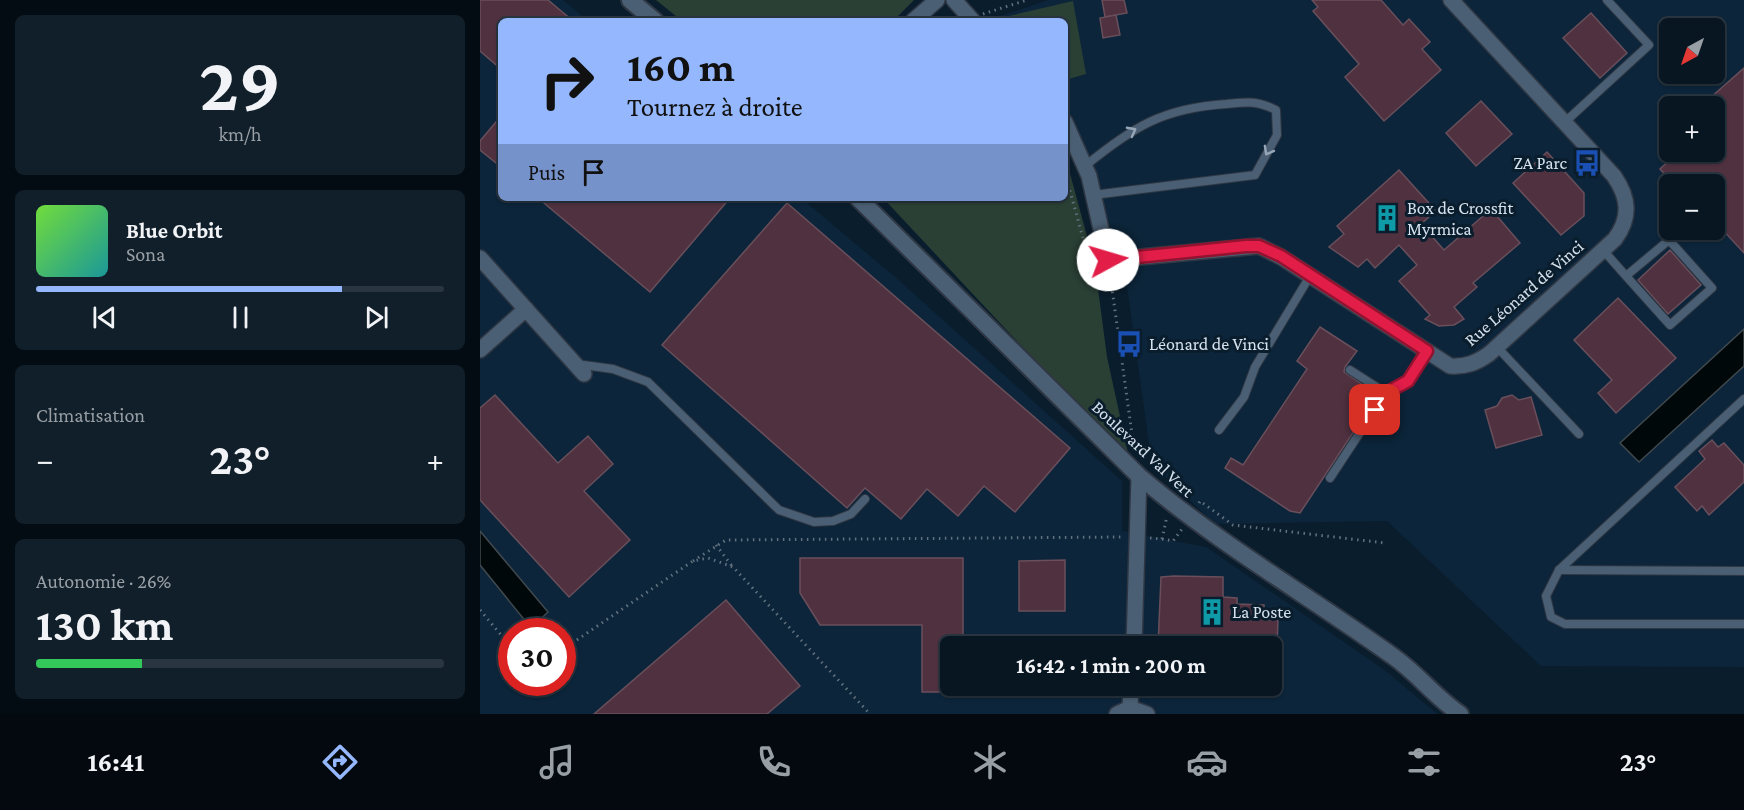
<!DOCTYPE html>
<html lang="fr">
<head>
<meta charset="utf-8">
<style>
  :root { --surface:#081622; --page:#111f2a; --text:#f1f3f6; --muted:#989fa5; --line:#293540; --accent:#94b7fd }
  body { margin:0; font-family:"Crimson Pro",serif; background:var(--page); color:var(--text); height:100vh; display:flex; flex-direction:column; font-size:22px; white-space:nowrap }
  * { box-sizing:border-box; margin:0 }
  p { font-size:20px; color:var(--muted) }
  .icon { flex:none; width:33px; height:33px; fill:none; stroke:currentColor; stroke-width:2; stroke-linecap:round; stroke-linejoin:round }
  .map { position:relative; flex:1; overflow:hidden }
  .sheet { display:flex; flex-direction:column; gap:15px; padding:15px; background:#040c13; width:480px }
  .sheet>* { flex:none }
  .guide { position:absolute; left:18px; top:18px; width:570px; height:183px; border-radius:9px; box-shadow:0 2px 4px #0004,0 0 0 2px var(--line); background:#94b7fd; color:#111; overflow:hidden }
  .needle { width:39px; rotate:220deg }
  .fabs { position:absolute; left:1179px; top:18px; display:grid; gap:12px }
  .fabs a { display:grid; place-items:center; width:66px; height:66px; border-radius:9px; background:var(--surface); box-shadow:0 2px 4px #0004,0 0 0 2px var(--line); font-size:30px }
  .speed { position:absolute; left:18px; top:618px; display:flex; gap:12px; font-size:30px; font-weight:700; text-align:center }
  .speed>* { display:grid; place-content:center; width:78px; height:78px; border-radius:50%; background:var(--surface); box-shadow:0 2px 4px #0004,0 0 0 2px var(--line); line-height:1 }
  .speed .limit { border:9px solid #d22; background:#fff; color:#111 }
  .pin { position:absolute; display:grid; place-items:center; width:51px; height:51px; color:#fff; margin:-26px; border-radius:12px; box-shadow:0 3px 9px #0006 }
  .me { position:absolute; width:66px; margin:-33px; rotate:84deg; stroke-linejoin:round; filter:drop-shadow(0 0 4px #0008) }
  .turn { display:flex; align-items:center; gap:21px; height:126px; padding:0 30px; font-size:27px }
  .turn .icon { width:78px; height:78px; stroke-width:2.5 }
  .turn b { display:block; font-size:42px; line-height:51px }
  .then { display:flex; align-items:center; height:57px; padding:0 30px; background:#0003; gap:12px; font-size:22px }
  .big { font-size:45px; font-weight:700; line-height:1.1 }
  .sheet .tile { flex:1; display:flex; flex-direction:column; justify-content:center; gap:9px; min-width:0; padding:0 21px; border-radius:9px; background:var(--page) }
  .sheet .dial { align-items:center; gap:0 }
  .dial b { font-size:78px; line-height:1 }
  .song { display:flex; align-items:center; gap:18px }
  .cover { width:72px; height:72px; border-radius:9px; background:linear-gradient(135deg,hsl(100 70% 55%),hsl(180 70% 35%)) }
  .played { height:6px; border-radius:3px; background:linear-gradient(90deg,var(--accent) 75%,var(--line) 75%) }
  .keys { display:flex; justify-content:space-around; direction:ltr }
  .heat { display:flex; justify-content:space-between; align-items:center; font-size:33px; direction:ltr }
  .charge { height:9px; border-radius:4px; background:linear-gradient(90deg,#34c759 26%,var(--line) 0) }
  .trip { position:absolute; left:460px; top:636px; width:342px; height:60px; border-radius:9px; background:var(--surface); box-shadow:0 2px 4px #0004,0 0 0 2px var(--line); font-weight:700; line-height:60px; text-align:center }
  .menu { display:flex; height:96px; justify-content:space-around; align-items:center; background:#03090e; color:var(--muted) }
  .menu .icon { width:42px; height:42px }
  .menu .selected { color:var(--accent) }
  .menu b { font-size:27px; color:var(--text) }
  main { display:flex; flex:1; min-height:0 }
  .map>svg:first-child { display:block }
</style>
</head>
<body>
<main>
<section class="sheet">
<div class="tile dial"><b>29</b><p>km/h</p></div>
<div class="tile">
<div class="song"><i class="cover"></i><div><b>Blue Orbit</b><p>Sona</p></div></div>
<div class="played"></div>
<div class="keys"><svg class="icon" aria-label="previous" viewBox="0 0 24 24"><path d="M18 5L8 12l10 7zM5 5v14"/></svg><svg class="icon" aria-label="pause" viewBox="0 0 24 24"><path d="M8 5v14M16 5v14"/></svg><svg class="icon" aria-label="next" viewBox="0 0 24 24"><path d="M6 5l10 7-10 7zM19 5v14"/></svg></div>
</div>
<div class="tile"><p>Climatisation</p>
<div class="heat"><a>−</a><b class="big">23°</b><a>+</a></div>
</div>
<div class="tile"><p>Autonomie · 26%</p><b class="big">130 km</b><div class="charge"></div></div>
</section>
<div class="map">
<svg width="1264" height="714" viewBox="0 0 1264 714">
  <rect width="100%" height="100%" fill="#0a1d2d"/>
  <!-- built -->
  <g fill="#0c253a" fill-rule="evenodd">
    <path d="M0 0H83L108 21H21V198H321L414 276 642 481V531L726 547 906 671 957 714H0ZM32 632H82V682H32ZM471 646H792V686H471Z"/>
    <path d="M568 0H1264V667L1061 666 907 521 735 524 672 465 647 286 634 238 595 123 585 109V21H518L521 16ZM1190 28H1234V74H1190ZM1190 106H1234V152H1190ZM1190 184H1234V230H1190Z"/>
  </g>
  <!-- green -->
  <g fill="#2a4035">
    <path d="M176 0H434L413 21H202Z"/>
    <path d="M593 1 606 74 585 80V21H525L529 16Z"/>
    <path d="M585 155 615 266 627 357 650 462 403 198H585Z"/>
  </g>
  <!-- water -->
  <g fill="#00080a" stroke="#40494e" stroke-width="1.5">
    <path d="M1264 329V366L1159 462 1140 443Z"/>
    <path d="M0 531 68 612 51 628 0 565Z"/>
  </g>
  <!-- building -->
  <g fill="#503140" stroke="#694f5b" stroke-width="1.5">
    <path d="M0 0H68L93 21H21V69L0 51Z"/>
    <path d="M622 0H644L647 13 625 17Z"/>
    <path d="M832 0H901L923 25 929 19 950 42 942 49 961 70 904 121 865 77 879 64 833 11 838 7Z"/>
    <path d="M1111 13 1147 53 1120 78 1083 38Z"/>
    <path d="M636 15 640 35 623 38 620 18Z"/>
    <path d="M1264 68V253L1241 228 1234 235V184H1194L1180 169 1198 152H1234V106H1221Z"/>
    <path d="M1001 101 1032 134 996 166 966 133Z"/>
    <path d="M21 116V167L0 150V141Z"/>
    <path d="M1067 152 1104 193V216L1081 235 1033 183Z"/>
    <path d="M919 170 956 211 941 224 964 250 1011 209 1040 243 993 283 997 287 974 307 984 319 974 325 959 326 945 319 950 315 919 281 937 265 919 245 895 268 887 259 878 267 849 247 864 234 857 226Z"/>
    <path d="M58 198H250L170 292Z"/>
    <path d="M307 203 590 448 535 512 504 486 478 516 447 489 421 519 385 488 367 508 182 345Z"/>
    <path d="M1190 250 1221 285 1188 314 1158 280Z"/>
    <path d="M1138 298 1196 358 1136 413 1118 393 1132 380 1094 340Z"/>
    <path d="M840 327 877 351 865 367 864 372 898 395 820 513 810 511 745 468 751 458 763 465 827 369 817 361Z"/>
    <path d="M15 395 78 463 108 436 133 464 104 491 150 540 89 597 0 500V408Z"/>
    <path d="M1032 395 1039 400 1051 397 1062 435 1016 448 1005 410 1017 406 1022 398Z"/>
    <path d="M1232 440 1238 447 1244 443 1264 465V482L1229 515 1222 506 1217 511 1195 487 1225 459 1219 451Z"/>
    <path d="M320 558H483V646H471V692H442V625H340L320 593Z"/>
    <path d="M585 560V611H539V561Z"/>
    <path d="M694 576 743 577V597L757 598V604L784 605V620H798L797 646H678L681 577Z"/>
    <path d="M246 600 320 686 287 714H114Z"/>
  </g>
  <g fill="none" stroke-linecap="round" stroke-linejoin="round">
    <defs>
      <g id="service">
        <path d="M1085 122 1169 45 1127 0"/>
        <path d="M605 166C653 127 683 108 746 104 768 102 776 100 796 110L797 135 775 175 613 195"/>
        <path d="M1123 250 1146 276 1189 240 1232 288 1190 325 1146 276"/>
        <path d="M1016 346 1099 434"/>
        <path d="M96 364 133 369 168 382 299 510 334 522 353 521 371 514 385 499"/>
        <path d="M870 370 906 393"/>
        <path d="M1264 399 1079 570 1066 596 1071 617 1085 624H1264"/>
        <path d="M739 430 764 397 775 367 830 276"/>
        <path d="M850 478 906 393 928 381 947 351"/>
        <path d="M1079 570 1264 571"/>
      </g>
      <g id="minor">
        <path d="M474 0 493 21"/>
        <path d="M433 21 457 0"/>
        <path d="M585 122 609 176 628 260 779 246 801 257 970 366C986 367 996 363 1009 354L1135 239C1151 217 1149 198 1134 176L971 0"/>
        <path d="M0 258 104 374"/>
        <path d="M0 350 46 309"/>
        <path d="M654 646 659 476"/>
        <path d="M650 708 651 686"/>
        <path d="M637 714 650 708 667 714"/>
      </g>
      <g id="tertiary">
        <path d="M150 0 175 21"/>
        <path d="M378 198 659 476C739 544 829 596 914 657 938 674 955 697 980 714"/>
      </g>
    </defs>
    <!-- service casing -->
    <use href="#service" stroke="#2f3744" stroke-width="10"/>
    <!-- minor casing -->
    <use href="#minor" stroke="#2f3744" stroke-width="18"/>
    <!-- tertiary casing -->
    <use href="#tertiary" stroke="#2f3744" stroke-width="20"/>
    <!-- path -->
    <g stroke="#61717f" stroke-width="3" stroke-dasharray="1.5 4.5" stroke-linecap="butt">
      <path d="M503 14 547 0"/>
      <path d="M585 173 611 267 631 290"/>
      <path d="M630 274 654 449"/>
      <path d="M719 503 720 501 753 525 905 543"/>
      <path d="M670 538 682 539 687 516"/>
      <path d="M682 539 693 541 702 529"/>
      <path d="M236 545 252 566"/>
      <path d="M213 561 246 540 643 537"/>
      <path d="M0 610 32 648"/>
      <path d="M82 650 213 561 228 558 253 567 390 714"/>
    </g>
    <!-- service -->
    <use href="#service" stroke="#4a5f73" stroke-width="8"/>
    <!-- minor -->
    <use href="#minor" stroke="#4a5f73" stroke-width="15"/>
    <!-- tertiary -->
    <use href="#tertiary" stroke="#4a5f73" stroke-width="16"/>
  </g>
  <!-- one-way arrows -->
  <defs><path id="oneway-chevron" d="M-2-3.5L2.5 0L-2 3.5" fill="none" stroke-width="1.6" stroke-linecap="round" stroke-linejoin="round" transform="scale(1.5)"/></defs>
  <g stroke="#96a6b6">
    <use href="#oneway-chevron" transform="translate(652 131) rotate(-28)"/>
    <use href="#oneway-chevron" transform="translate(788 151) rotate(119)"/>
  </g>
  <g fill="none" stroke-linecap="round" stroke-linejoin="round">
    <defs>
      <path id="route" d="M628 260 766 246H779L801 256 947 351 928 381 906 393 895 410"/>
    </defs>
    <!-- route casing -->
    <use href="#route" stroke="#92132f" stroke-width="15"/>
    <!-- route -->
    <use href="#route" stroke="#e11d48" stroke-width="10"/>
  </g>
  <!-- icons -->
  <defs>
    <symbol id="bus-bare" viewBox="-9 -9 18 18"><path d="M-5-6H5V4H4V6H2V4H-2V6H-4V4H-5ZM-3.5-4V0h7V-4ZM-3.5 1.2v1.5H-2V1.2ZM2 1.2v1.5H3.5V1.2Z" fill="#1a4fb4" stroke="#0a1d2d" stroke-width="2.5" paint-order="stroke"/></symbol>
    <symbol id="building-bare" viewBox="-9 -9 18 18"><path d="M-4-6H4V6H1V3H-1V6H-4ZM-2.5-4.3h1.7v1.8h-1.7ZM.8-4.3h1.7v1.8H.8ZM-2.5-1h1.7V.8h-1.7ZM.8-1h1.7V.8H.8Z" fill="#0f9aa8" stroke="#0a1d2d" stroke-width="2.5" paint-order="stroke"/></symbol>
  </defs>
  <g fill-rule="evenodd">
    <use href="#bus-bare" x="1088" y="144" width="38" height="38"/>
    <use href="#building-bare" x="888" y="199" width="38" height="38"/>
    <use href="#bus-bare" x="630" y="325" width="38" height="38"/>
    <use href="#building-bare" x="713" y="593" width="38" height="38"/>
  </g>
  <g text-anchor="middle" stroke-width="6" stroke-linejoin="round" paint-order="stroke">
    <!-- poi labels -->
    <g font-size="18" fill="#d5e1ec" stroke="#0a1d2d" text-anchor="start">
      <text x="1087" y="169" text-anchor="end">ZA Parc</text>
      <text x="927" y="214">Box de Crossfit<tspan x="927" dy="21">Myrmica</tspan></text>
      <text x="669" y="350">Léonard de Vinci</text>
      <text x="752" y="618">La Poste</text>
    </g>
    <!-- street labels -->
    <g font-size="18" fill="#d5e1ec" stroke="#0a1d2d">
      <text transform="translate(1044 293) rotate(-41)" y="6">Rue Léonard de Vinci</text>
      <text transform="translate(663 449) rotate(43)" y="6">Boulevard Val Vert</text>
    </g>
  </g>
</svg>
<div class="fabs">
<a><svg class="needle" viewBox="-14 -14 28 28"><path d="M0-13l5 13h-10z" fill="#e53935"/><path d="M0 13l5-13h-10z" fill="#989fa5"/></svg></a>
<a>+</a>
<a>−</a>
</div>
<div class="speed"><div class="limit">30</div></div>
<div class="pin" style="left:895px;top:410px;background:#d93025"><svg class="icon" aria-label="arrive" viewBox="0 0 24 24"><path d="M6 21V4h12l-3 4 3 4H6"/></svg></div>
<svg class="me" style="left:628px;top:260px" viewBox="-20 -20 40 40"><circle r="19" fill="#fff"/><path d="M0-13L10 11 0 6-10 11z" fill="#e11d48"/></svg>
<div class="trip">16:42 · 1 min · 200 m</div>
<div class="guide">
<div class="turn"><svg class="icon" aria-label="right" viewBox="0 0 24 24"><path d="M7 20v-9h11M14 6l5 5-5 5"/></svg><div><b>160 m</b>Tournez à droite</div></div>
<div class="then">Puis<svg class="icon" aria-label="arrive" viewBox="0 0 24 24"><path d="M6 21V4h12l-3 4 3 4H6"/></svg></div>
</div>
</div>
</main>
<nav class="menu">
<b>16:41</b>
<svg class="icon selected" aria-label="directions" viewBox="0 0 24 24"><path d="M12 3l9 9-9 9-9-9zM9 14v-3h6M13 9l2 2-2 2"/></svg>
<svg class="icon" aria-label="music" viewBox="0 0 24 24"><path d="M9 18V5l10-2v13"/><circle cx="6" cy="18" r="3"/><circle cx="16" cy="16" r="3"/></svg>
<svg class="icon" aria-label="phone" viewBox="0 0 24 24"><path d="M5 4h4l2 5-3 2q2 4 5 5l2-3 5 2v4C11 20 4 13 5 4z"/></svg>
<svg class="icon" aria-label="climate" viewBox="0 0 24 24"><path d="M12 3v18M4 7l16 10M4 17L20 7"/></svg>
<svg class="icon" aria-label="car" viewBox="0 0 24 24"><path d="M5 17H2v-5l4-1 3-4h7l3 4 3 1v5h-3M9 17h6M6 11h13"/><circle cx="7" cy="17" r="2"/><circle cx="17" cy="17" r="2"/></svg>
<svg class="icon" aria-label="filters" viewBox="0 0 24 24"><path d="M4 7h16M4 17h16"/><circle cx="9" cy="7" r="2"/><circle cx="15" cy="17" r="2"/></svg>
<b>23°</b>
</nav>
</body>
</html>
